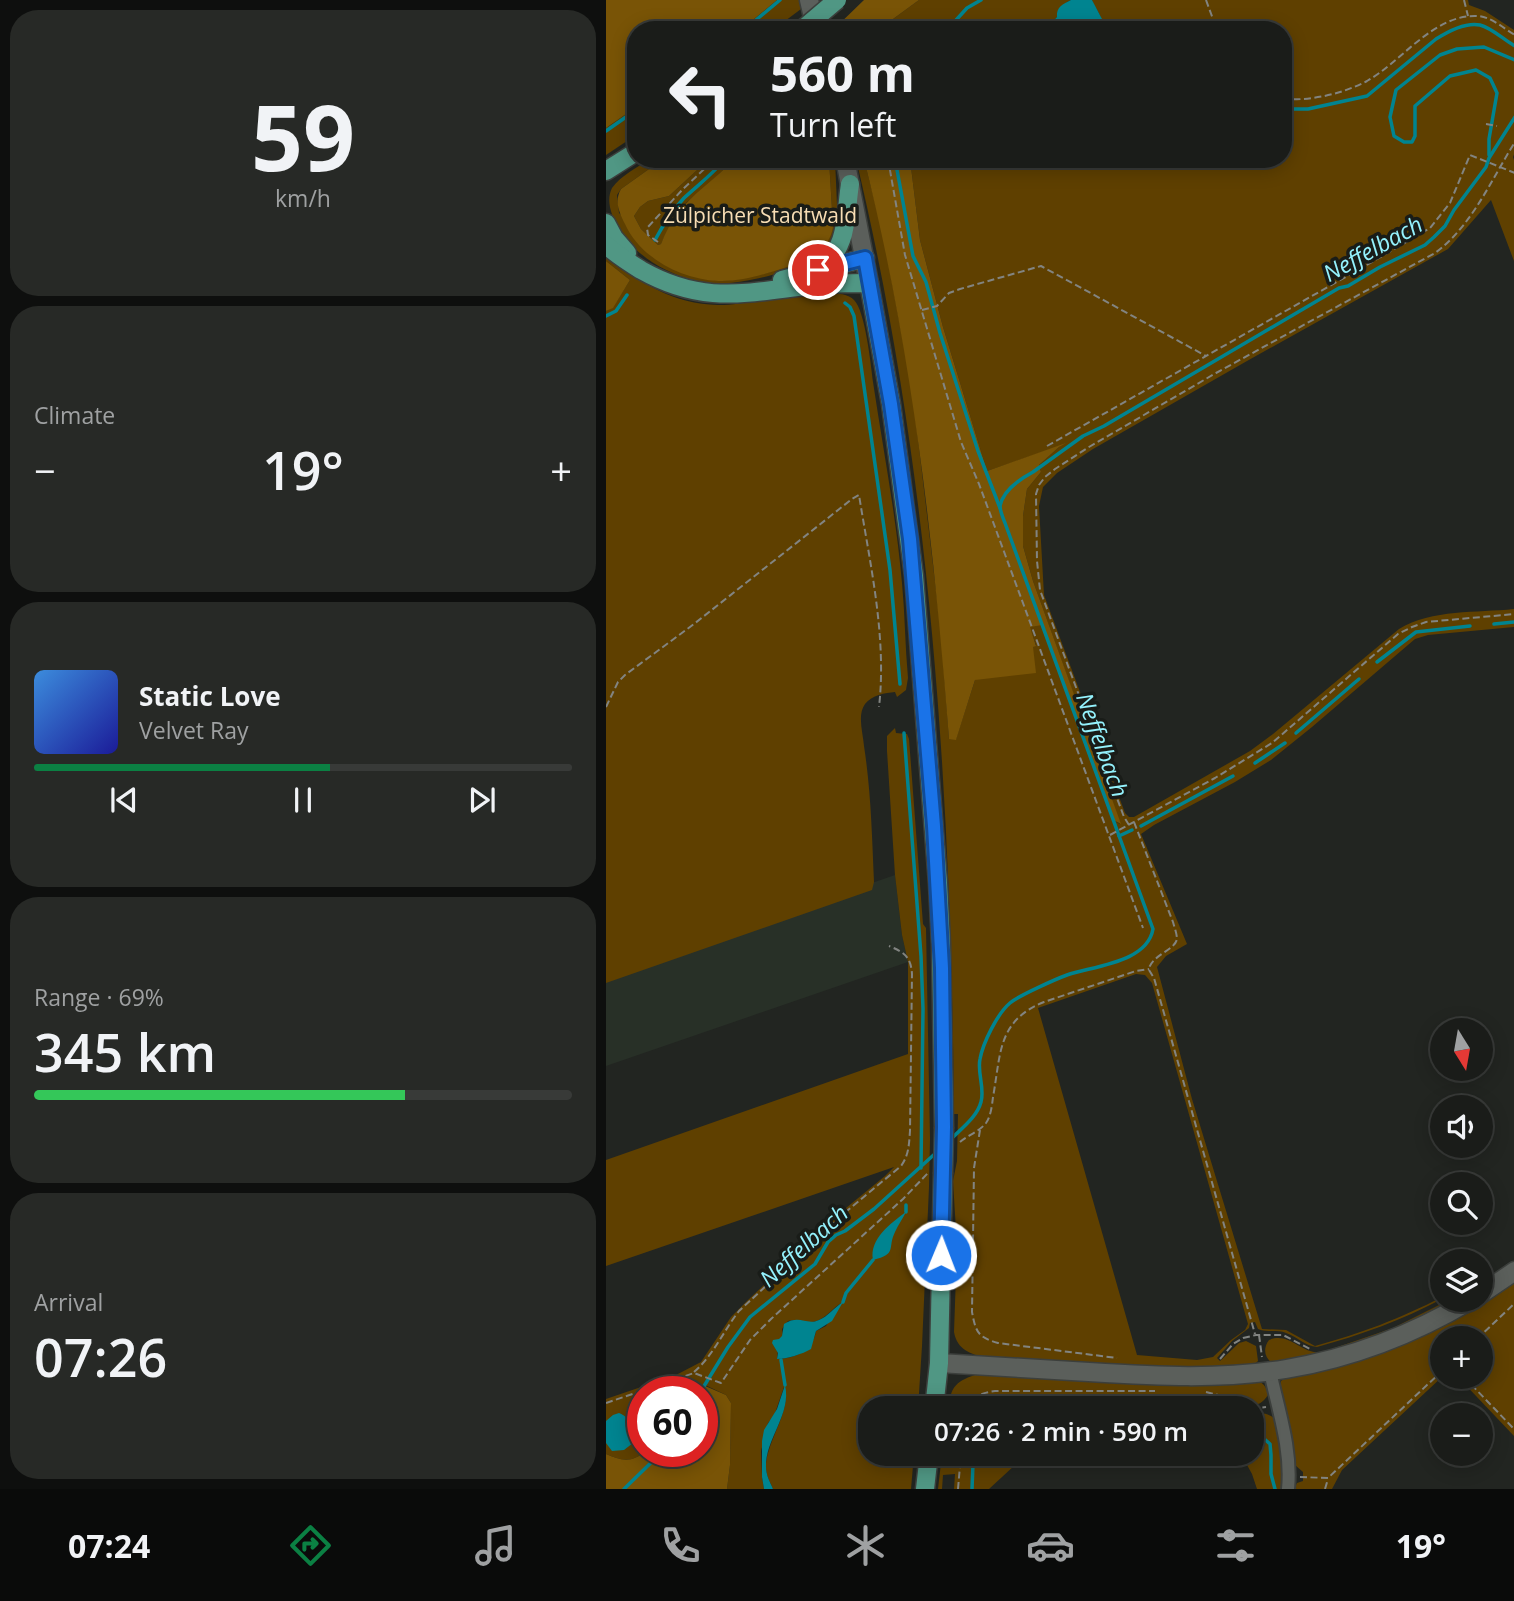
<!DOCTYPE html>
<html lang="en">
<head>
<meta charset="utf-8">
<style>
  :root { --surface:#1a1c19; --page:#272926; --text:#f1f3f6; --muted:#9fa1a2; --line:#383a38; --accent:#0b8043 }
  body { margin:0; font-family:"Open Sans",sans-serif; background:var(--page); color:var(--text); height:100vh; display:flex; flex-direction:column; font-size:26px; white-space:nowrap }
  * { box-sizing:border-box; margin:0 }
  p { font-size:23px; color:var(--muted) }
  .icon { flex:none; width:38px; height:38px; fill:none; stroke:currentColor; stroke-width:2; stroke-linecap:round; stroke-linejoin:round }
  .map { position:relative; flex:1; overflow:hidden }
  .sheet { display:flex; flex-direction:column; gap:10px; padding:10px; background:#0e0f0e; width:606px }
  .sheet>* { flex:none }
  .top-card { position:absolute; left:21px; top:21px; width:665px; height:147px; border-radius:28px; box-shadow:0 4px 18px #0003,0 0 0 2px var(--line); background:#1a1c19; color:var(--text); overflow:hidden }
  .needle { width:46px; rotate:169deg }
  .buttons { position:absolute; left:824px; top:1018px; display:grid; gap:14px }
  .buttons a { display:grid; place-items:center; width:63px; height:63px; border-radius:50%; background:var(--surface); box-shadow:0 4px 18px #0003,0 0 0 2px var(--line); font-size:35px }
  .speed { position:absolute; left:21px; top:1376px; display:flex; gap:14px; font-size:35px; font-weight:700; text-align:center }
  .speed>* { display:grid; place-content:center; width:91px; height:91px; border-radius:50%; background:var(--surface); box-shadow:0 4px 18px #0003,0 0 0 2px var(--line); line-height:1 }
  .speed .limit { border:10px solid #d22; background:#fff; color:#111 }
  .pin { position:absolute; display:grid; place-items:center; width:60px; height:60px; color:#fff; margin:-30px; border:4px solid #fff; border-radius:50%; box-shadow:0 2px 7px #0007 }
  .me { position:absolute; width:77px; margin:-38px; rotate:1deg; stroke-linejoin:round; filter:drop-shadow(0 0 5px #0008) }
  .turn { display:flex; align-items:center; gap:24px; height:147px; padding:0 28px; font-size:32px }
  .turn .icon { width:91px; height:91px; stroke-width:2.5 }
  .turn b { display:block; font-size:49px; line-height:60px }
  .big { font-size:52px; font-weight:600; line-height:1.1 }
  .sheet .tile { flex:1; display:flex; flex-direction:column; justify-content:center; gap:10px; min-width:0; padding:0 24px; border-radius:28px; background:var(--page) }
  .sheet .dial { align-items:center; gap:0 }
  .dial b { font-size:91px; line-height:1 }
  .song { display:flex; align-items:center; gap:21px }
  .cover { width:84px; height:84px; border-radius:10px; background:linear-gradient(135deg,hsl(210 70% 55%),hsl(240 70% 35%)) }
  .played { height:7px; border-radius:4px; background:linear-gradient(90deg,var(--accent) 55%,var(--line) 55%) }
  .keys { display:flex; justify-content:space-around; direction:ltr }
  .heat { display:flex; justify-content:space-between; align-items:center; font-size:38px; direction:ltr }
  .charge { height:10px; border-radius:5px; background:linear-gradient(90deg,#34c759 69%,var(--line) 0) }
  .trip { position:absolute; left:252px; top:1396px; width:406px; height:70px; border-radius:28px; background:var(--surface); box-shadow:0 4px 18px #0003,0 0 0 2px var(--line); font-weight:600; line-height:70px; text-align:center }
  .menu { display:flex; height:112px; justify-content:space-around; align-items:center; background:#0a0b0a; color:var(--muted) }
  .menu .icon { width:49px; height:49px }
  .menu .selected { color:var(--accent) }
  .menu b { font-size:32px; color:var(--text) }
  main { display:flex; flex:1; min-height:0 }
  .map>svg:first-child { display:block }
</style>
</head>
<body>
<main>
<section class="sheet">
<div class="tile dial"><b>59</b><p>km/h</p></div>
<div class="tile"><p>Climate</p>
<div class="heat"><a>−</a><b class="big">19°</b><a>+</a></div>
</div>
<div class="tile">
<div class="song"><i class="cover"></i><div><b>Static Love</b><p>Velvet Ray</p></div></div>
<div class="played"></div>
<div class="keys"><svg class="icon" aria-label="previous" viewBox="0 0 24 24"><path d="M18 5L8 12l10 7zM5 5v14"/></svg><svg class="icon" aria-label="pause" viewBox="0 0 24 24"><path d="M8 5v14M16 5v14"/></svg><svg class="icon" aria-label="next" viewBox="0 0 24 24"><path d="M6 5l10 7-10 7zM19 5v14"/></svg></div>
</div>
<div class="tile"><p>Range · 69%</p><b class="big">345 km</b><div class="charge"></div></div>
<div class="tile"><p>Arrival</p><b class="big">07:26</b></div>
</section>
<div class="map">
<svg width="909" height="1489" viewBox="0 0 909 1489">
  <rect width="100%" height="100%" fill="#222521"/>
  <!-- built -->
  <path fill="#283027" d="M289 875 296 935 302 962 0 1066V975Z"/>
  <!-- green -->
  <g fill="#5f4000" fill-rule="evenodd">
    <path d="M171 0H195V9L175 24 176 28 174 30H135Z"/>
    <path d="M313 0H465L461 2 451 17 438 30H287V19Z"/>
    <path d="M486 0H862L863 5 879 11 908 30 909 152 907 157 909 163 908 261 885 200 842 249 641 361 487 449 451 473 437 487 433 506 438 595 519 813 523 817H528L644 751 667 734 793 629C826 609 871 613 908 609V627L822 635 809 639 706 727 665 760 629 782 548 825 535 834 581 944 560 956 551 967 586 1099 656 1329 680 1330 709 1346C756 1333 793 1319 836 1297V1299C796 1320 755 1335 711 1347 699 1346 692 1337 680 1333 671 1329 662 1333 652 1329L649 1322 644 1323 643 1328 626 1341 611 1358 614 1361 633 1343 640 1341 650 1346 652 1361 645 1367 616 1371 380 1358C365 1354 351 1350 348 1332L351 1247 347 1181 351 1161 352 1114H348C345 793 325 472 250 159H258L277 234 306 389 335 632 343 739H350L369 680 430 645 423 626 436 624 507 820 514 824 427 581 417 546V516L421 489 435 472 433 465 454 446 381 471 337 327 314 240 304 159H677V30H486C505 22 490 13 486 0ZM530 974 539 975 546 983 642 1324 639 1330 625 1340 607 1357 591 1360 531 1355 432 1008Z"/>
    <path d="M30 107V135L0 155V128Z"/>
    <path d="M44 159H57L15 189 11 195 13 213 87 276 112 281 127 280 161 273 196 261 227 227 223 159H229L232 228C230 238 223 248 216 255 203 268 142 282 124 283 112 284 98 284 86 280 55 271 26 253 10 224 5 213 0 200 6 188 14 176 32 167 44 159Z"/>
    <path d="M103 159H128L100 187 81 202 69 215 55 244 52 245 35 229 28 216 34 207 42 201 63 196Z"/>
    <path d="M0 252C32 283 67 304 112 305 142 306 229 281 248 300 259 310 265 365 267 382 277 449 290 515 296 583 299 614 299 646 302 678L300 690 291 697 289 692C279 693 266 695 259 704 251 715 257 733 258 746 265 791 266 836 268 882L266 890 0 983V311L7 307 24 280 0 261Z"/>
    <path d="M289 728 290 733 301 734 303 739 317 924 320 928 324 1139 323 1187 316 1346 312 1409H264V1454H308L305 1489H167C164 1482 160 1475 160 1468 159 1443 187 1409 178 1387L168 1416 162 1423 155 1451 156 1477 158 1489H121L124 1465 125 1403 120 1395 99 1385 67 1389 66 1391H37V1451H39C27 1463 15 1461 0 1454V1399L70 1375 95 1362 125 1317 142 1300 240 1208 279 1176 288 1167 0 1266V1160L302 1054V962L296 935 289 875 281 751V736ZM235 1303 220 1326 210 1331C207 1350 189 1359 171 1359L173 1340 177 1336 176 1329 182 1321C194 1318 195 1322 206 1322 217 1321 226 1309 235 1303Z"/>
    <path d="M908 1279V1436L852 1377H875V1339H836V1377L736 1470 726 1489H688L691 1483 697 1481V1472L689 1465 684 1428 674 1392 675 1381 679 1378 870 1304Z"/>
    <path d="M843 1300H854L797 1329 727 1352 666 1363C658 1357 657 1348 663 1340 684 1331 696 1356 717 1352L787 1328Z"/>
    <path d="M369 1375 649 1380C658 1383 660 1386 662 1395 653 1409 641 1407 629 1399L627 1404 633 1409H342C345 1388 348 1382 369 1375Z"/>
    <path d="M646 1413C657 1413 664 1413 671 1421L678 1468 676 1489H651L646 1474 635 1454H646Z"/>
    <path d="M336 1454H421L383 1489H348L349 1474 337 1475 336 1489H332Z"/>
  </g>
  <!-- forest -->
  <g fill="#795406">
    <path d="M0 0H171L135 30H30V107L0 128Z"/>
    <path d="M258 0H313L287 19V30H227Z"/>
    <path d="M57 159H103L63 196 42 201 34 207 28 216 35 229 52 245 55 244C59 234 64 223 71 214 86 194 110 179 128 159H223L227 227C223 251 202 259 181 267 159 274 135 282 112 281 76 279 35 259 19 224 13 212 8 201 15 189Z"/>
    <path d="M258 159H304L314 240 337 327 381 471 460 443 453 447 433 465 435 472 421 489 417 516V546L427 581 515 824 507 820 436 625 424 627 430 646 427 647 430 673 369 680 350 740 343 739C328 544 306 349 258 159Z"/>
    <path d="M0 261 24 280 7 308 0 311Z"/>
    <path d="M83 1379 120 1395 125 1403 124 1465 121 1489H0V1454C15 1461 27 1463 39 1451H96V1391H66V1389Z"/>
  </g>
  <!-- water -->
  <g fill="#008490">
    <path d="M465 0H486L496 19V24C482 35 465 30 452 21L442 30H438L451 17C450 7 457 4 465 0Z"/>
    <path d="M300 1212C297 1218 292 1225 289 1232 281 1248 292 1254 267 1260 263 1239 285 1223 300 1212Z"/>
    <path d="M237 1302 226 1321 210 1331 205 1349C197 1354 180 1359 171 1359L172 1353 166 1343 167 1340 173 1339 176 1336 178 1324C194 1314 200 1326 213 1320 221 1317 229 1307 237 1302Z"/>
    <path d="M179 1385C186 1414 159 1439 160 1467 160 1475 164 1482 167 1489H158L156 1477V1441L158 1430 171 1409Z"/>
    <path d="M13 1413C26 1418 27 1431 27 1443L18 1450 6 1451 0 1443V1421L7 1415Z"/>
  </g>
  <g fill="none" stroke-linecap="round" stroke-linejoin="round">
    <!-- stream -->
    <g stroke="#008490" stroke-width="3.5">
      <path d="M138 30 174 0"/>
      <path d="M341 30 361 8 375 0"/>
      <path d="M677 109H702L761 96 830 39C841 32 860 22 874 25 886 28 898 40 909 46"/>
      <path d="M0 131 30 110"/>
      <path d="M883 155V139L891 93 884 78 870 70 844 76 809 106V136L806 142H798L788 136 784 117 790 90 834 55 851 49 878 47 909 60"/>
      <path d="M289 159 307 256 320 282 334 333 372 451 394 508"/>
      <path d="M49 240C57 225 66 211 78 198 92 185 107 174 119 159"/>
      <path d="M239 303 244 307 248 316 284 570 294 684"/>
      <path d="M0 316 10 311 21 295"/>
      <path d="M888 624 909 622"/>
      <path d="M771 662 810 632 864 626"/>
      <path d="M298 733 315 956 317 1009 315 1168"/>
      <path d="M690 733 753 679"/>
      <path d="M649 763 679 743"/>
      <path d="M535 826 627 776"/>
      <path d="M513 836 526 830"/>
      <path d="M345 1139C356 1128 371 1117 375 1102 379 1088 371 1073 374 1059 377 1043 391 1014 404 1003 412 996 450 979 461 975 487 966 541 963 547 929L399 523C397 518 394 511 394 506 397 490 414 479 427 472L477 436 498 426 733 288 742 286 774 267 819 245 828 237 839 226 848 210 880 167 883 158 909 117"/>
      <path d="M300 1205V1212"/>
      <path d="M237 1302 240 1293 267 1260"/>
      <path d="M175 1360 179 1385"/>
      <path d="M95 1391 122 1347 144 1317 209 1264 222 1242 230 1235 239 1231 268 1209 332 1151"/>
      <path d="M386 1409C406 1399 431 1406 453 1406 481 1407 509 1402 536 1409"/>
      <path d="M575 1409 594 1406 613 1409"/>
      <path d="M646 1428 664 1444 665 1455V1474L669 1489"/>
      <path d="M18 1489 57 1451"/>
      <path d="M366 1489 367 1464 371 1454"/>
    </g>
    <defs>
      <path id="street" d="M664 1371C672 1410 686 1449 682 1489"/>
      <g id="secondary">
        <path d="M203 0 210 30"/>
        <path d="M239 159 263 283"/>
        <path d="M875 1294 909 1271"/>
        <path d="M333 1363C383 1366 433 1369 483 1372 549 1376 615 1380 680 1369 746 1358 808 1334 865 1300"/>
      </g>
      <g id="primary">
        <path d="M0 171 30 152"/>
        <path d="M0 223 8 238 21 253"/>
        <path d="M0 245C11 255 22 262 35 270 99 306 141 292 209 285 227 283 245 283 263 283L285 404 308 576 332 883 335 944 338 1127"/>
        <path d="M213 269C243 248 239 216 244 184"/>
        <path d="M176 280 259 258"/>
        <path d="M328 1409 333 1363 337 1174"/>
        <path d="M319 1489 323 1454"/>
      </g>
    </defs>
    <!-- street casing -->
    <use href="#street" stroke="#3c3f3c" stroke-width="16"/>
    <!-- secondary casing -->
    <use href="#secondary" stroke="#3c3f3c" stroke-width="21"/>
    <!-- primary casing -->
    <use href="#primary" stroke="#3c3f3c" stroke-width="21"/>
    <!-- path -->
    <g stroke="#828481" stroke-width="2" stroke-dasharray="7 3.5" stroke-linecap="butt">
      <path d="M600 0 611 30"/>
      <path d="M858 0 862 16"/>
      <path d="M677 99C705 101 736 94 761 81 795 62 828 14 871 16 884 16 897 28 909 35"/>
      <path d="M880 124 891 126"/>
      <path d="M282 159 299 255 355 442 373 484 537 928"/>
      <path d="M52 242 42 235 41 228 77 189 109 159"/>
      <path d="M316 310 331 306 343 293 354 289 435 266 600 356"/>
      <path d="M441 446 766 262 824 228 844 203 864 155 909 173"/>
      <path d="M0 707 12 682 19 675 88 624 246 499 253 495C264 564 281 637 273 707"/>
      <path d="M528 822 567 922C568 926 571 934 571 939 569 950 548 954 543 968"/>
      <path d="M523 825 518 817 434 590 431 561 430 494 433 485 439 477 449 469 483 447 610 373 829 253C866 226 885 180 909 142"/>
      <path d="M504 835 609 778 666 743 792 634 806 627 820 622 909 614"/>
      <path d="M543 970 548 978 649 1334"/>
      <path d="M374 1130 368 1168 366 1312C370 1333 372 1337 392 1343L511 1358"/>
      <path d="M354 1142C361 1136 374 1131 380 1123 385 1116 386 1105 387 1097 395 1054 391 1021 438 1002L530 971 543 969"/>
      <path d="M653 1335 656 1357"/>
      <path d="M871 1339 909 1303"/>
      <path d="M614 1359 627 1344 637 1338 650 1335H677L704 1349"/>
      <path d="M88 1372C107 1356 118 1330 133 1311L242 1210 295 1166C303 1155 303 1144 304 1131L306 974C305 957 298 952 283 946"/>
      <path d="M858 1377 909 1430"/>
      <path d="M600 1392 620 1397 641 1409"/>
      <path d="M0 1403 88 1373 115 1383 144 1340 165 1319 297 1199 322 1173"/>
      <path d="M362 1409C365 1395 377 1393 389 1391H549"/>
      <path d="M646 1409 660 1407"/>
      <path d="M694 1477 722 1478 836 1371"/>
      <path d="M352 1489 355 1454"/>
      <path d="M719 1489 722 1479"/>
    </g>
    <!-- street -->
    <use href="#street" stroke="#5b5f5b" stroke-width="12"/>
    <!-- secondary -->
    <use href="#secondary" stroke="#5b5f5b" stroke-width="18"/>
    <!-- primary -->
    <use href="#primary" stroke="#509784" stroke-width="18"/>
    <defs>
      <g id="primary-bridge">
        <path d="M198 28 231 0"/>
        <path d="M337 1174 338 1127"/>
      </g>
    </defs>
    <!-- primary-bridge casing -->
    <use href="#primary-bridge" stroke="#3c3f3c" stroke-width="21" stroke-linecap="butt"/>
    <!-- primary-bridge -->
    <use href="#primary-bridge" stroke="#509784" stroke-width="18"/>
  </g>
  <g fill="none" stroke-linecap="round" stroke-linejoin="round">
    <defs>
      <path id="route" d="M212 270 259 258 285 404 304 539 328 826 336 968 338 1127 335 1255"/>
    </defs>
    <!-- route casing -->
    <use href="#route" stroke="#114b97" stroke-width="18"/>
    <!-- route -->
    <use href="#route" stroke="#1a73e8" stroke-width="12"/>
  </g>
  <g text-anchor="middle" stroke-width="7" stroke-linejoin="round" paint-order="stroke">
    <!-- park labels -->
    <g font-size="21" fill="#f7ddb4" stroke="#191c18">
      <text x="154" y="223">Zülpicher Stadtwald</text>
    </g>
    <!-- water labels -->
    <g font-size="23" font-style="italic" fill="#94f2fd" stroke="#191c18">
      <text transform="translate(767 249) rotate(-29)" y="8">Neffelbach</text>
      <text transform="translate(496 745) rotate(70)" y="8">Neffelbach</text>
      <text transform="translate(198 1246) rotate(-42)" y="8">Neffelbach</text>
    </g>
  </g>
</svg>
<div class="buttons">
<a><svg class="needle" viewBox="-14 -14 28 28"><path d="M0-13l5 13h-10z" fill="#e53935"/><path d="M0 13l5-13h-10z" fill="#9fa1a2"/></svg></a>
<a><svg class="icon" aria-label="sound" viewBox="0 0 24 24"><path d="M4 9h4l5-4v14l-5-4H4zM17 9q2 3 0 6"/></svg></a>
<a><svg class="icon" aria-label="search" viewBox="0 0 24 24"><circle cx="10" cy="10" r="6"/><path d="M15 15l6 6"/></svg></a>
<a><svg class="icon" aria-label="layers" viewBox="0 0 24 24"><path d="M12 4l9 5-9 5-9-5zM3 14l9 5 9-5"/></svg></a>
<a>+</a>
<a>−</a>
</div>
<div class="speed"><div class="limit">60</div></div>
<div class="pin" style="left:212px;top:270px;background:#d93025"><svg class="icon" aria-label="arrive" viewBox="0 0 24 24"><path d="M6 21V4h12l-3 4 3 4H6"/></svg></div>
<svg class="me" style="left:335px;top:1255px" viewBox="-20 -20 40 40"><circle r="17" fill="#1a73e8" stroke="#fff" stroke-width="3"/><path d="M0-11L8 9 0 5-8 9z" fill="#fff"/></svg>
<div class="trip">07:26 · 2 min · 590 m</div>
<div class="top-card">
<div class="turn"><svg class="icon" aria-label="left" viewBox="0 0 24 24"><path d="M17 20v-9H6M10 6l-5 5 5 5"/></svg><div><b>560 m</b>Turn left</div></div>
</div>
</div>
</main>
<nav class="menu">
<b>07:24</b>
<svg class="icon selected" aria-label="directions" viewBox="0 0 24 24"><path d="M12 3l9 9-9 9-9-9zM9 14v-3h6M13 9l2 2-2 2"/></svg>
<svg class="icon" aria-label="music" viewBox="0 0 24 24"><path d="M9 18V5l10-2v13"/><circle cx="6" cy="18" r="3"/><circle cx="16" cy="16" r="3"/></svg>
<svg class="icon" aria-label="phone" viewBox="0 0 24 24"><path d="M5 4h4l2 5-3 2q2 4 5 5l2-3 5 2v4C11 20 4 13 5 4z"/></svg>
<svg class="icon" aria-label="climate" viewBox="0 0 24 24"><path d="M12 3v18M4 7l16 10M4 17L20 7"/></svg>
<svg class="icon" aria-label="car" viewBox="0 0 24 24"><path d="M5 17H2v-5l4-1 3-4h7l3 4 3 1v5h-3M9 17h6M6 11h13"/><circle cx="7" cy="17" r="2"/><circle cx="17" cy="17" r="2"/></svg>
<svg class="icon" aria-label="filters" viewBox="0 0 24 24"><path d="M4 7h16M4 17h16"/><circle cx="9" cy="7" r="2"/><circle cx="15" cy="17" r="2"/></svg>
<b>19°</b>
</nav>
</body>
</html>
